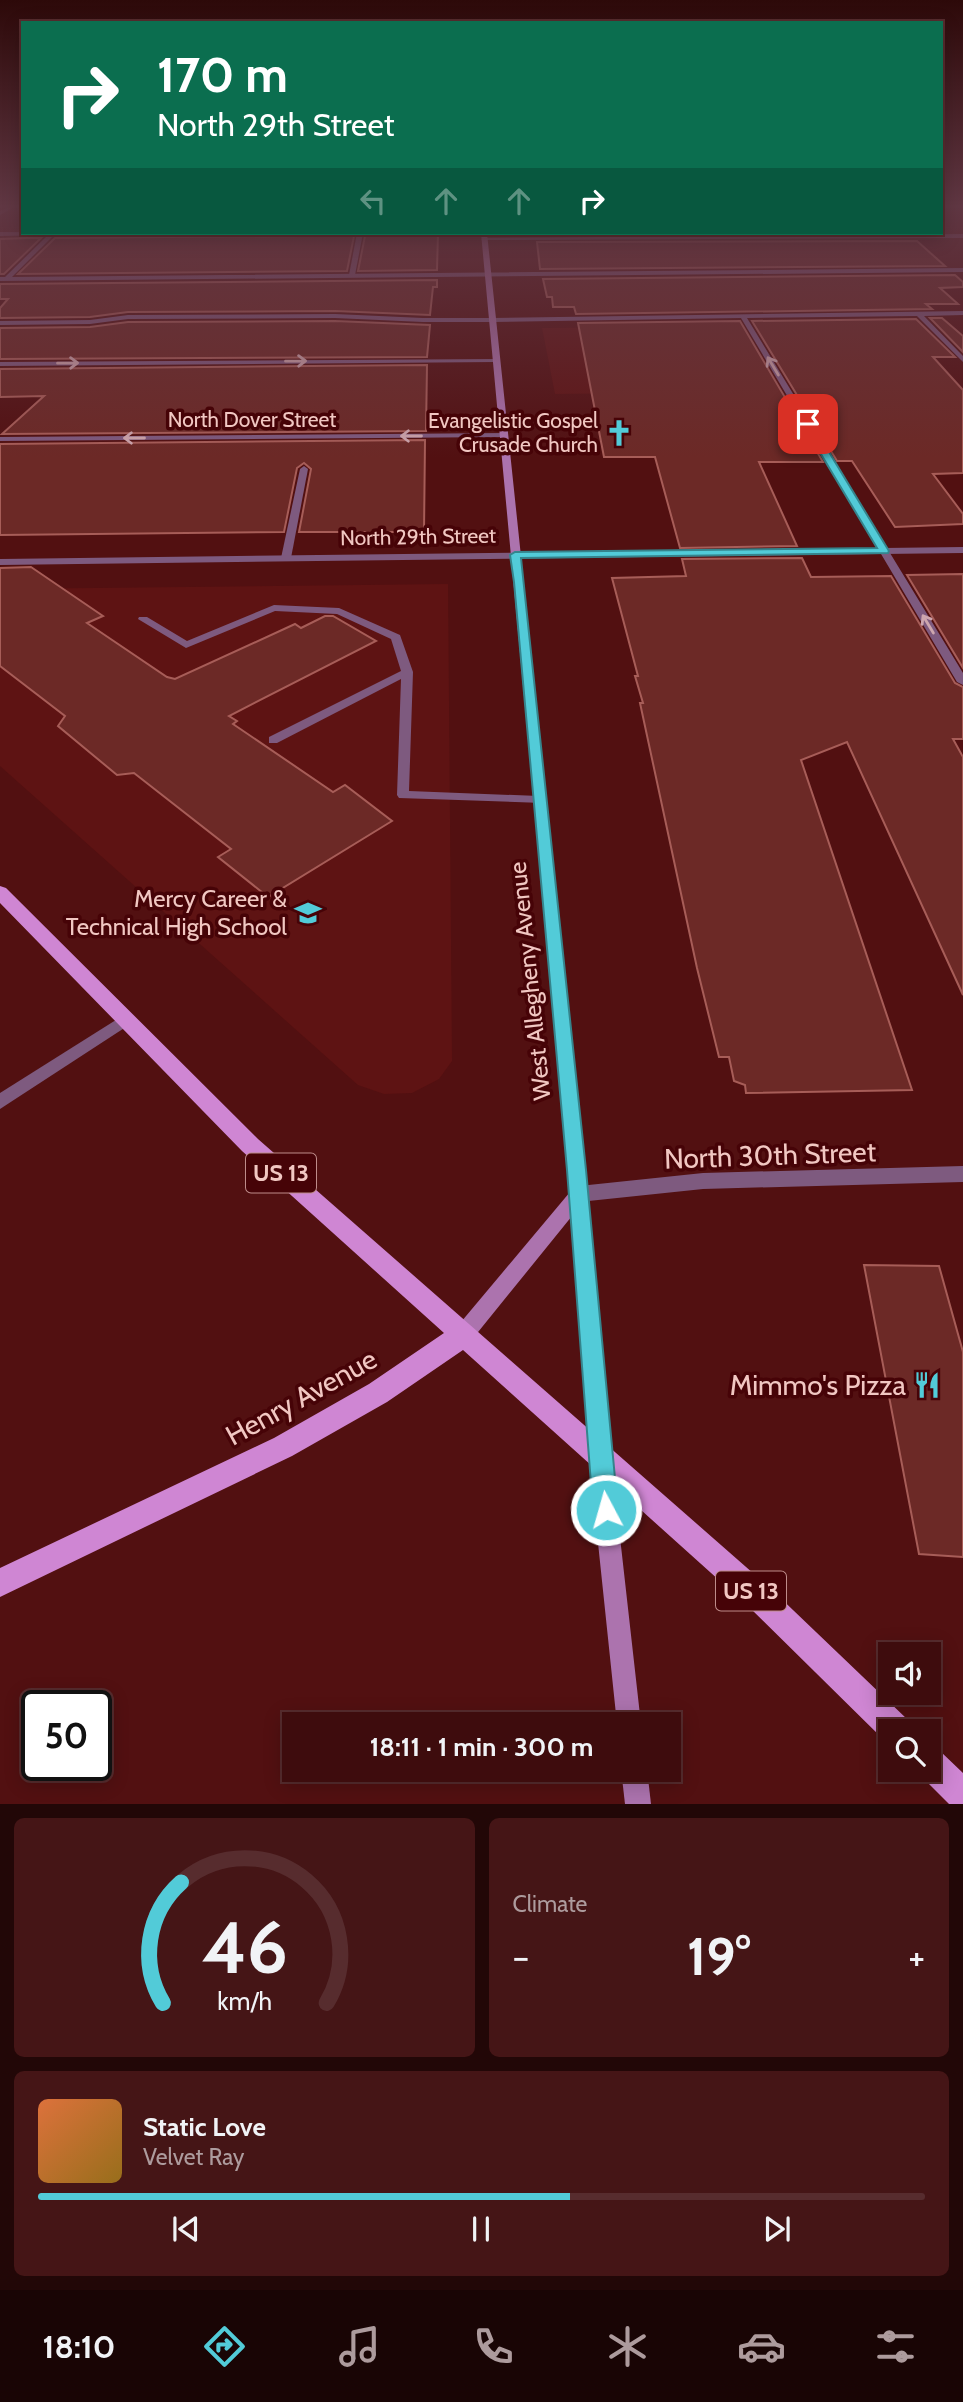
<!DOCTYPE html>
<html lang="en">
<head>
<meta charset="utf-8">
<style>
  :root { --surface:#3e0c0d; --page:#451516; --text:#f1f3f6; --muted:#ad9b9d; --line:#572c2e; --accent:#52cbd8 }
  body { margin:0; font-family:Cabin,sans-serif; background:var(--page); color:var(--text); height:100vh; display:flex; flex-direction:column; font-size:26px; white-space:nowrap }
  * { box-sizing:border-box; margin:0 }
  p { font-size:23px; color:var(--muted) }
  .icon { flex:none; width:38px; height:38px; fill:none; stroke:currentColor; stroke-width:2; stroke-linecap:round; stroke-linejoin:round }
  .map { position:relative; height:1804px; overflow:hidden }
  .sheet { display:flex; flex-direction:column; gap:14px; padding:14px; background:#220707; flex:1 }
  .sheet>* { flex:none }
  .hud { position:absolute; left:21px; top:21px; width:922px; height:214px; border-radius:0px; box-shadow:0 4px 18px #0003,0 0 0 2px var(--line); background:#0b6e4f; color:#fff; overflow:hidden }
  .controls { position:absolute; left:878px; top:1642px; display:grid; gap:14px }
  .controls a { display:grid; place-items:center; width:63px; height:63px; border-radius:0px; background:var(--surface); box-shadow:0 4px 18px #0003,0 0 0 2px var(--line); font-size:35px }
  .speed { position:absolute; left:21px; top:1690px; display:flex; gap:14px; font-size:35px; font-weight:700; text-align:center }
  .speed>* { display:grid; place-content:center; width:91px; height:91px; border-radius:50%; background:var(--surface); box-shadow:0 4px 18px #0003,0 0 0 2px var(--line); line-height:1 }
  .speed .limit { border:4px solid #111; border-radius:10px; background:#fff; color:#111 }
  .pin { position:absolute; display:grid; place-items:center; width:60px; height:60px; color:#fff; margin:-30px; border-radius:14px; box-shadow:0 4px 10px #0006 }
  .me { position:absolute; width:77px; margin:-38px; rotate:354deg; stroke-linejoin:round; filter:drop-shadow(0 0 5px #0008) }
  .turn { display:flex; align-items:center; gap:24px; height:147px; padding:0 21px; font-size:32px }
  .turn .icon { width:91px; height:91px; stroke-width:2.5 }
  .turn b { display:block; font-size:49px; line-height:60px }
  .lanes { display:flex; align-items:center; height:66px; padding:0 21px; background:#0003; justify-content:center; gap:35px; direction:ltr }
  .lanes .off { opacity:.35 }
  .big { font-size:52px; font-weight:800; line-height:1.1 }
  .sheet .tile { flex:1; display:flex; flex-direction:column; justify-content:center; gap:10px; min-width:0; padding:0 24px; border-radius:10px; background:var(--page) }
  .sheet .dial { align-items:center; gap:0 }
  .dial svg { height:182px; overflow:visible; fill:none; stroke:var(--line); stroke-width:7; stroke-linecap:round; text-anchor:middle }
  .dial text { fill:var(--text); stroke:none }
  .song { display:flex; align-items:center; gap:21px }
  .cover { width:84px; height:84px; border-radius:10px; background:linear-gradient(135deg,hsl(20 70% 55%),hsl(40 70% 35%)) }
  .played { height:7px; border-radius:4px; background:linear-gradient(90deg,var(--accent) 60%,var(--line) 60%) }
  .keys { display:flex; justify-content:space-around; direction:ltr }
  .heat { display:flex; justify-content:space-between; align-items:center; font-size:38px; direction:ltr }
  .sheet .tiles { flex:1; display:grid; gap:14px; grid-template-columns:1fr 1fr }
  .tile:last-child { grid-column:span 2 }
  .trip { position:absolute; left:282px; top:1712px; width:399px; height:70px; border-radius:0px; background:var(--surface); box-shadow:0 4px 18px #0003,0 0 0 2px var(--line); font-weight:800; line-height:70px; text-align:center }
  .tab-bar { display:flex; height:112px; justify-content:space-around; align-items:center; background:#190505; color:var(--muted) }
  .tab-bar .icon { width:49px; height:49px }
  .tab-bar .current { color:var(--accent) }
  .tab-bar b { font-size:32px; color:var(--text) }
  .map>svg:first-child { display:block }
</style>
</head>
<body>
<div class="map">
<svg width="963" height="1804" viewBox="0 0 963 1804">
  <rect width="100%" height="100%" fill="#521011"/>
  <!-- built -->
  <g fill="#5e1313">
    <path d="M724 326 760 392 555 394 542 328Z"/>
    <path d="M448 584 452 1061 439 1079 412 1093 384 1094 358 1085 0 766V589Z"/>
  </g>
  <!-- building -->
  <g fill="#6c2926" stroke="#a75d58" stroke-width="2">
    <path d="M378 233H438L437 270 358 271 365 236H378Z"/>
    <path d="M536 233H798L537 235Z"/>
    <path d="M300 236H354L347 271 18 274 55 238Z"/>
    <path d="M27 238H41L4 274H0V239Z"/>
    <path d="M917 241 945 266 540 269 537 242Z"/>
    <path d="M955 275 963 282V287L940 288 958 304H926L932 309 576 314 574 307H553L552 297H547L543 279Z"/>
    <path d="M437 280V287H433L430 315 335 311 128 312 90 317 0 318V308L8 299H0V284Z"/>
    <path d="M930 318H942L963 336V352Z"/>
    <path d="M916 319 955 357H933L963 390V473L933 474 963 514V524L895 527 852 461H837L752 321Z"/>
    <path d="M335 321 430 325 427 357 0 359V328L90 327 128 322Z"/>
    <path d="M740 321 823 462H759L797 546 680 548 655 457H604L578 323Z"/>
    <path d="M427 365 426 431 2 434 44 396 0 397V369Z"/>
    <path d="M425 440 424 532H299L311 469 304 463 297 468 284 532 0 535V444Z"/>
    <path d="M802 558 811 577 891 576 955 683 963 687V739H953L963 757V995L847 742 801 760 912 1090 746 1093 745 1085 734 1081 729 1057H719L697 968 640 703H643L635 676H638L612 578 686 576 682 559Z"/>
    <path d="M31 567 103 616 87 623 167 677 175 679 295 624 301 628 325 616H333L376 641 229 716 237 721 233 724 333 792 345 785 392 821 268 897 218 857 231 849 134 773 117 775 58 726 65 716 0 666V568Z"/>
    <path d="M963 574V668L907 575Z"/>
    <path d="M864 1265 939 1266 963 1352V1557L919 1554Z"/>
  </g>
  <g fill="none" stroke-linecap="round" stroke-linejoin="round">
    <!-- service -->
    <g fill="#7e5a7f" fill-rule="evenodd">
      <path d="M357 233H363L355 275 352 277 349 275Z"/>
      <path d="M335 314 423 318H492L495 320 492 322H423L335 318 128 319 90 324 0 325V321L90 320 128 315Z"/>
      <path d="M304 466 308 469 291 558 286 561 281 558 300 469Z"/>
      <path d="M274 605 339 608 400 635 413 672 409 791 539 796 545 800 543 803 399 798 397 795 401 679 277 743H269V737L401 671 391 639 337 614 275 611 186 648 138 619 139 617H147L187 641Z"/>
      <path d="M127 1013 132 1015 135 1019 132 1023 0 1109V1093Z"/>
    </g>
    <!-- minor -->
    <g fill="#7e5a7f" fill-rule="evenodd">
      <path d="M10 206H16L0 215V211Z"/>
      <path d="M0 232 166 233 54 235 12 277 963 268V272L0 281V277H5L48 235 0 236Z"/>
      <path d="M963 234V238L481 240 484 238Z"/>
      <path d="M963 311V315L924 316 963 356V362L917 316 747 318 963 673V685L957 682 741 318 492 322 489 320 492 318Z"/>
      <path d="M498 359 496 362 0 366V362Z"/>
      <path d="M507 433V437H504L0 441V437Z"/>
      <path d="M963 1166V1182L703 1189 579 1202 573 1200 570 1194 573 1188 579 1186 703 1173Z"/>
    </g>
    <!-- tertiary -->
    <path fill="#7e5a7f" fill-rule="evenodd" d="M963 547V553L0 565V559Z"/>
    <!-- secondary -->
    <g fill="#ac73ae" fill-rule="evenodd">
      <path d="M481 233H487L588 1194 611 1457 641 1724H617L589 1457 572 1216 470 1342 463 1345 456 1342 453 1335 456 1328 570 1192Z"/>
      <path d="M621 1769H647L651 1804H625Z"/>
    </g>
    <!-- primary -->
    <g fill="#cf86d3" fill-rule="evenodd">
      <path d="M0 886 6 888 258 1139 770 1588 908 1720 912 1731H891V1744L886 1742 750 1608 463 1350 387 1402 292 1456 0 1597V1568L274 1438 369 1384 444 1333 242 1151 0 903Z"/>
      <path d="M929 1746 940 1751 963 1773V1804H949L918 1773 916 1769H929Z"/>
    </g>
  </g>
  <!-- one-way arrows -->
  <defs><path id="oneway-shaft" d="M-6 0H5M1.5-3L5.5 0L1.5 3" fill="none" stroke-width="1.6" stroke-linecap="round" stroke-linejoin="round" transform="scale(1.75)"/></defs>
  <g stroke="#cea6ae">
    <use href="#oneway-shaft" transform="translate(296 361) rotate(-1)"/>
    <use href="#oneway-shaft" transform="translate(68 363) rotate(-1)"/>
    <use href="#oneway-shaft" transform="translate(773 366) rotate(-121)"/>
    <use href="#oneway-shaft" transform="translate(411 436) rotate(180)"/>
    <use href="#oneway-shaft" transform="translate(134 438) rotate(180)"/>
    <use href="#oneway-shaft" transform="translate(928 624) rotate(-121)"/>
  </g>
  <!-- sky -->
  <linearGradient id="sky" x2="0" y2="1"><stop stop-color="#2d0909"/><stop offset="0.45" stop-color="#603743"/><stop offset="1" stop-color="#603743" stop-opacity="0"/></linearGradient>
  <rect width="963" height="458" fill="url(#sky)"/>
  <!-- route -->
  <path fill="#52cbd8" stroke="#35848c" stroke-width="2" d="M808 421 812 424 889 551 888 553 521 558 586 1170 618 1510 614 1519 606 1523 597 1519 593 1510 567 1170 514 582 510 555 515 552 877 548 803 424Z"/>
  <!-- icons -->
  <defs>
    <symbol id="church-bare" viewBox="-9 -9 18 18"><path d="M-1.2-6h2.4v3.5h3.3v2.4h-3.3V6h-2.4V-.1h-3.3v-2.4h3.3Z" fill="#52cbd8" stroke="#460307" stroke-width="2.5" paint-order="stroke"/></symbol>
    <symbol id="school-bare" viewBox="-9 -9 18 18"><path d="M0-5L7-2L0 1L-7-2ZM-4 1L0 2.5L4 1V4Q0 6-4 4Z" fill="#52cbd8" stroke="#460307" stroke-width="2.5" paint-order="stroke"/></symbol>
    <symbol id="restaurant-bare" viewBox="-9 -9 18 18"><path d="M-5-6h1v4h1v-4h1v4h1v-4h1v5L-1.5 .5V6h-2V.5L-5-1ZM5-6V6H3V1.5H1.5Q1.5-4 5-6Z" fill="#52cbd8" stroke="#460307" stroke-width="2.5" paint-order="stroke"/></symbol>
  </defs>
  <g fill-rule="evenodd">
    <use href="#church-bare" x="600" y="414" width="38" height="38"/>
    <use href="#school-bare" x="289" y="894" width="38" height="38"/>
    <use href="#restaurant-bare" x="908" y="1366" width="38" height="38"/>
  </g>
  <g text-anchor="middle" stroke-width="7" stroke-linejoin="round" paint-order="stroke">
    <!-- far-street labels -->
    <g font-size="21" fill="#f1c7c2" stroke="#460307">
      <text x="252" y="427">North Dover Street</text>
      <text transform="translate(418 537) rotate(-1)" y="7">North 29th Street</text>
    </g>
    <!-- far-poi labels -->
    <g font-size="21" fill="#f1c7c2" stroke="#460307" text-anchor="end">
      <text x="598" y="428">Evangelistic Gospel<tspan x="598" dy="24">Crusade Church</tspan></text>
    </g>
    <!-- shield labels -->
    <g fill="#460307" stroke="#be8c8a" stroke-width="2">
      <rect x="246" y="1153.5" width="70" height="39" rx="5"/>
      <rect x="716" y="1571.5" width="70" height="39" rx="5"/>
    </g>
    <g font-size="23" font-weight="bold" fill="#f1c7c2">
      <text x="281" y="1181">US 13</text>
      <text x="751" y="1599">US 13</text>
    </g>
    <!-- poi labels -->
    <g font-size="24" fill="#f1c7c2" stroke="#460307" text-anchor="end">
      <text x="287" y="907">Mercy Career &amp;<tspan x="287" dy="28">Technical High School</tspan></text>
    </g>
    <!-- street labels -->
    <g font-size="24" fill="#f1c7c2" stroke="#460307">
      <text transform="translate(530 981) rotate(-96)" y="8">West Allegheny Avenue</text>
    </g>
    <!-- near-street labels -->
    <g font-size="28" fill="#f1c7c2" stroke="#460307">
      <text transform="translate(770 1155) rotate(-2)" y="10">North 30th Street</text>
      <text transform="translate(301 1397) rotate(-29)" y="10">Henry Avenue</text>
    </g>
    <!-- near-poi labels -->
    <g font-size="28" fill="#f1c7c2" stroke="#460307" text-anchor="end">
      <text x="906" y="1395">Mimmo's Pizza</text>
    </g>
  </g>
</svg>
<div class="controls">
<a><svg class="icon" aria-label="sound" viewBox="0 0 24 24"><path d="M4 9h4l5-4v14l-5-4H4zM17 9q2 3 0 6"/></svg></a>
<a><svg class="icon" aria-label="search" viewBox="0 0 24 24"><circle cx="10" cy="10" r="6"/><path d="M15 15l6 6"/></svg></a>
</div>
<div class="speed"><div class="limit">50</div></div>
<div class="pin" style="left:808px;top:424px;background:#d93025"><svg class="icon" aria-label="arrive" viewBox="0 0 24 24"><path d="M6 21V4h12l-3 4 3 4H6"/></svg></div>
<svg class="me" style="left:606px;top:1510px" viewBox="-20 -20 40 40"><circle r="17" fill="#52cbd8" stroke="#fff" stroke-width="3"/><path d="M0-11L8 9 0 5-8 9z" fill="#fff"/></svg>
<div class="trip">18:11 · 1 min · 300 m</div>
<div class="hud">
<div class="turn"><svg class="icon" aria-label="right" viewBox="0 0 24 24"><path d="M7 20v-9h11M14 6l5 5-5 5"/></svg><div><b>170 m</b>North 29th Street</div></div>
<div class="lanes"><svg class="icon off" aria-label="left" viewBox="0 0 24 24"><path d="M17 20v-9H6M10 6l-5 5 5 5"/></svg><svg class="icon off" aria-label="ahead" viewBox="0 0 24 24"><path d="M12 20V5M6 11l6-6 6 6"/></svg><svg class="icon off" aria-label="ahead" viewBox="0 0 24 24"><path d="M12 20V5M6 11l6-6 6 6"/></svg><svg class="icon" aria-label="right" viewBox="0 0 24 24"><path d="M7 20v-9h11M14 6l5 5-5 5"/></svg></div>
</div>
</div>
<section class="sheet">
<div class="tiles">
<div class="tile dial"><svg viewBox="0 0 100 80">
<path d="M14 69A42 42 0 1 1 86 69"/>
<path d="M14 69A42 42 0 0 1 22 16" stroke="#52cbd8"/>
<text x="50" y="56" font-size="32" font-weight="700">46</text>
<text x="50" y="72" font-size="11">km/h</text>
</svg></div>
<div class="tile"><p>Climate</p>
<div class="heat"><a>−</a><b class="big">19°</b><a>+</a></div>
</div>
<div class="tile">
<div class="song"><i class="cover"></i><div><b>Static Love</b><p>Velvet Ray</p></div></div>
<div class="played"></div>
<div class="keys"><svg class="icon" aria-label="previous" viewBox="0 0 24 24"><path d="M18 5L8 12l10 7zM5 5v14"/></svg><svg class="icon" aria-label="pause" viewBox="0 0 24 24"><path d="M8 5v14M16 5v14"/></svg><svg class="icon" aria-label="next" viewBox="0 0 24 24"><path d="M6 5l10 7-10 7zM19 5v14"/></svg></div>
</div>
</div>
</section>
<nav class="tab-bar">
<b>18:10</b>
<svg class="icon current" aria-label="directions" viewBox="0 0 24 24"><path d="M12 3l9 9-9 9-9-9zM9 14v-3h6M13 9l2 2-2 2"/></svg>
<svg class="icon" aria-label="music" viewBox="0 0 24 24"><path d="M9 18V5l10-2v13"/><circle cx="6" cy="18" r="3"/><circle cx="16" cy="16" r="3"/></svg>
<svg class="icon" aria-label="phone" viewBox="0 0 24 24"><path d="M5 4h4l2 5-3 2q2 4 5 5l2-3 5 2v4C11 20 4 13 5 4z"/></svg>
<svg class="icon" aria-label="climate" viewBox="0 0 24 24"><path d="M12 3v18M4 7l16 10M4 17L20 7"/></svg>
<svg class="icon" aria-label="car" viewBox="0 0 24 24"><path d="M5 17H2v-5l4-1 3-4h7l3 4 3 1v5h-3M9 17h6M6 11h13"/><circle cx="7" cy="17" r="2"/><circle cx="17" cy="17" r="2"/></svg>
<svg class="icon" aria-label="filters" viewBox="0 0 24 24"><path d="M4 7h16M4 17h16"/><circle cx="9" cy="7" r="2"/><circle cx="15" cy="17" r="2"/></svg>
</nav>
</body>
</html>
